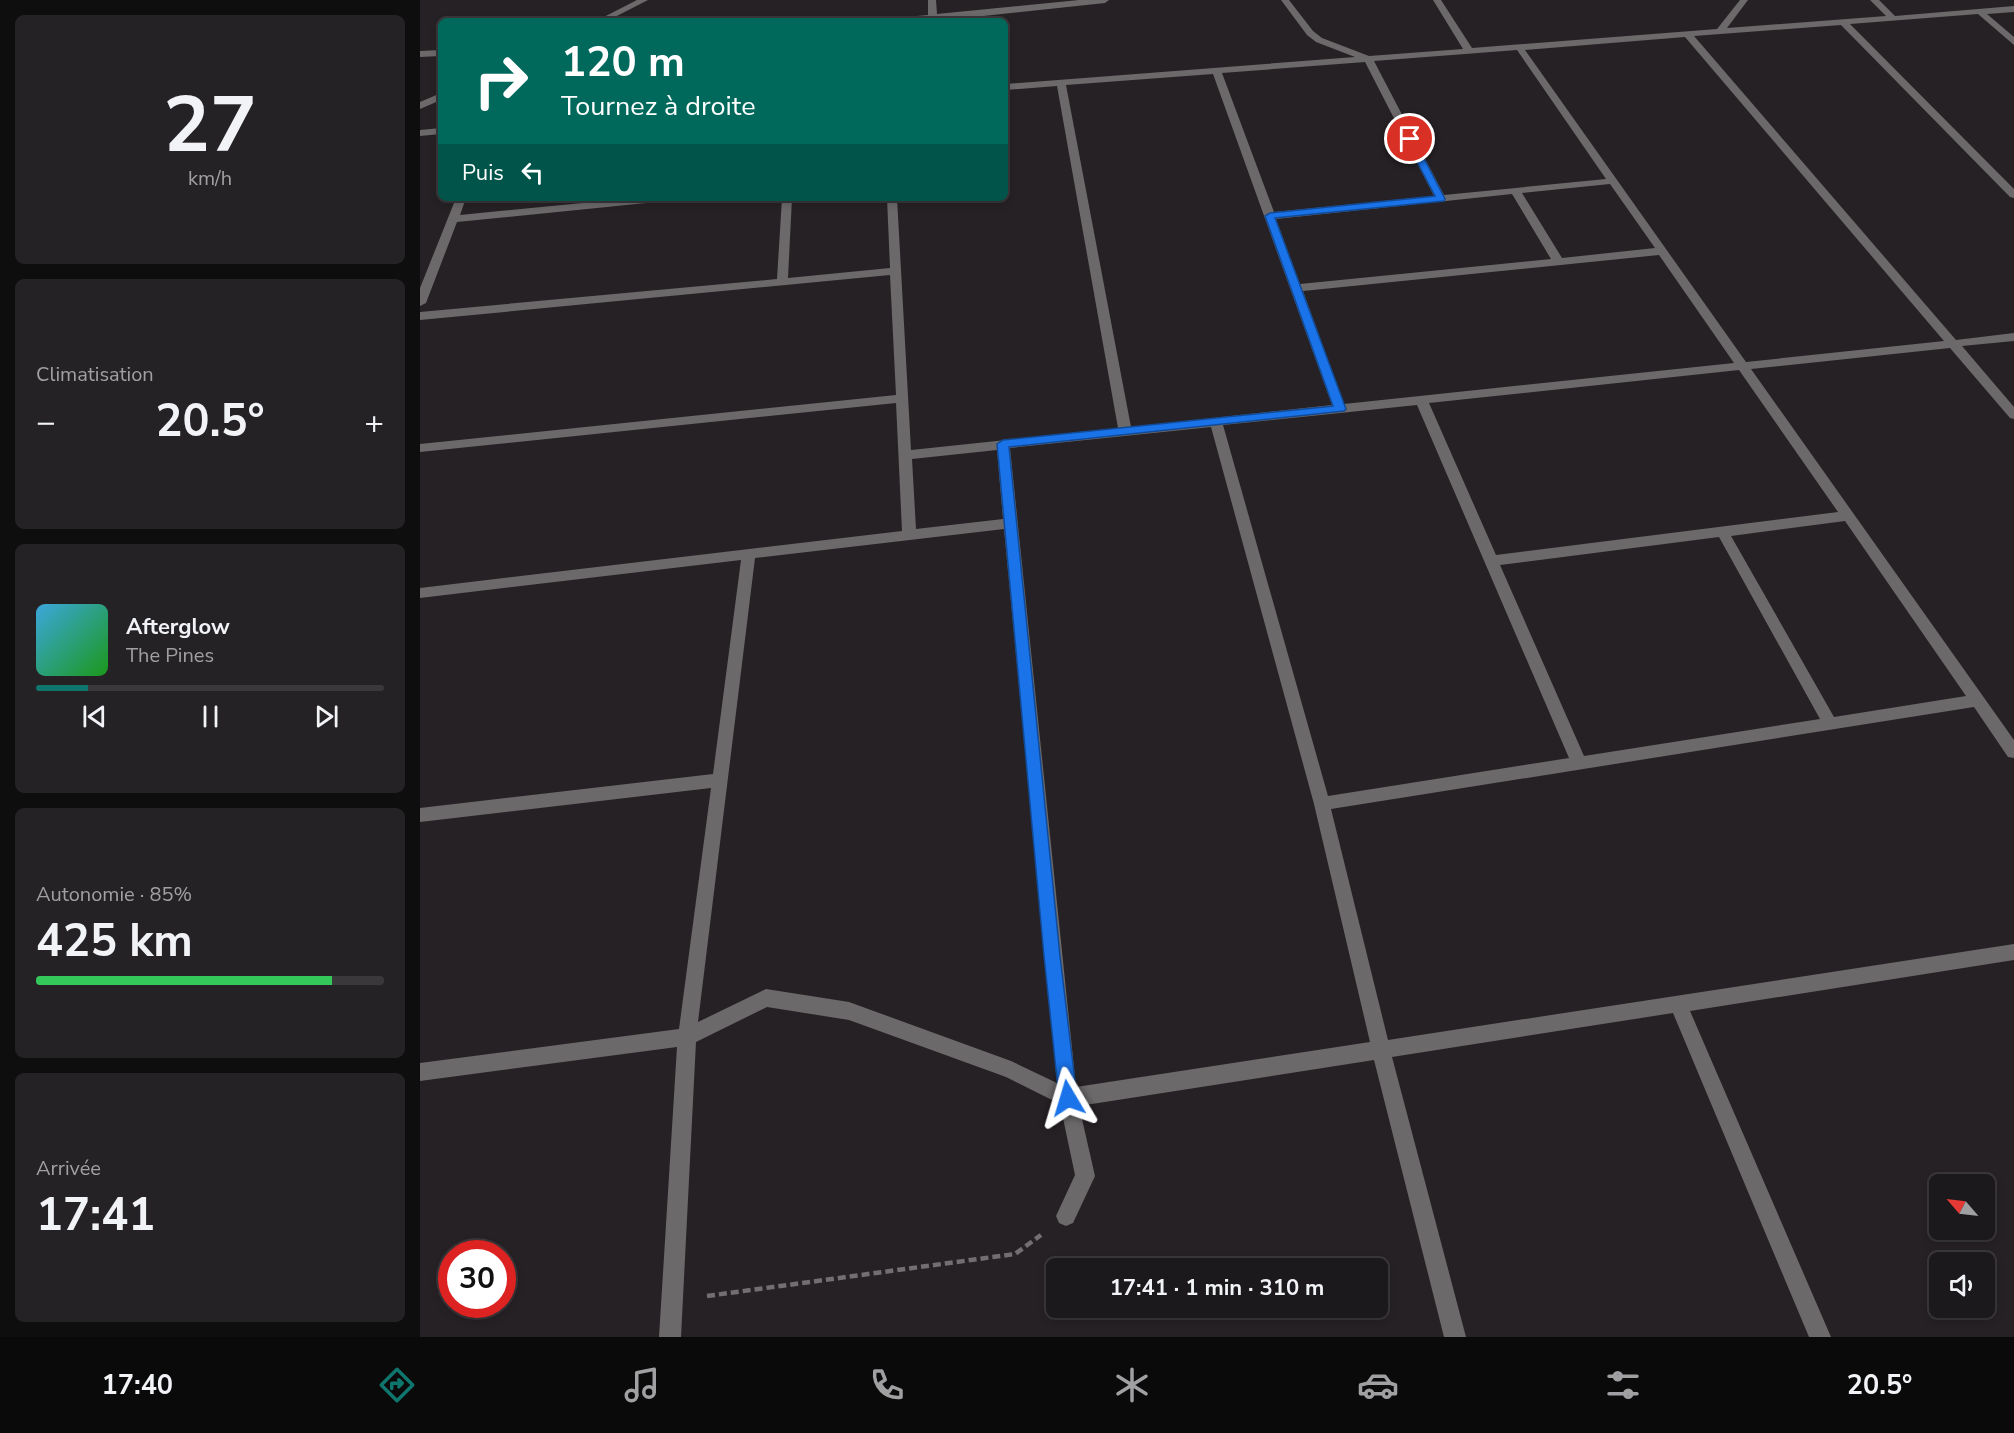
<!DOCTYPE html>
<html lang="fr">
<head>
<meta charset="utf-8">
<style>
  :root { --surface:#1c191c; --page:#252225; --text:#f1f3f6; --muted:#a0a0a3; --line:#3a383b; --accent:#0f766e }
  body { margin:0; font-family:"Nunito Sans",sans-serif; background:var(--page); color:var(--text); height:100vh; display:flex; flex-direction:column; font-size:22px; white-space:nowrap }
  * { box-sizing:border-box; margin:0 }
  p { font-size:20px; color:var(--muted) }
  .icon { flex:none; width:33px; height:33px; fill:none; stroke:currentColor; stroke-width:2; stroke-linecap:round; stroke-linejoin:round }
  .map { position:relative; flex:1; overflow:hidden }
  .sheet { display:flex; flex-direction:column; gap:15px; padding:15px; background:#0f0e0f; width:420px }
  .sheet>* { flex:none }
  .top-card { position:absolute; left:18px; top:18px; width:570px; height:183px; border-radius:9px; box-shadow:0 3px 9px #0003,0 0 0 2px var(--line); background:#00695c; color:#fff; overflow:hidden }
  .needle { width:39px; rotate:298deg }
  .fabs { position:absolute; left:1509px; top:1174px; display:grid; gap:12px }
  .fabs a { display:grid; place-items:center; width:66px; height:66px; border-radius:9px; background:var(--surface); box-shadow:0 3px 9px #0003,0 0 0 2px var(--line); font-size:30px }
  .speed { position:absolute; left:18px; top:1240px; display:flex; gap:12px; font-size:30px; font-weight:700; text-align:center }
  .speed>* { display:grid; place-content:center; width:78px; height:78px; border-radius:50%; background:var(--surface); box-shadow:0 3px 9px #0003,0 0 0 2px var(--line); line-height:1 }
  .speed .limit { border:9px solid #d22; background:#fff; color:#111 }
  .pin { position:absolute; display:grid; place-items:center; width:51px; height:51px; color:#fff; margin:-26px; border:3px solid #fff; border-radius:50%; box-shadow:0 2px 6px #0007 }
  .me { position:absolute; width:66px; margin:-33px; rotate:353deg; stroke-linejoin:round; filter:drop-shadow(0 0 4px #0008) }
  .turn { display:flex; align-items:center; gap:21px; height:126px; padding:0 24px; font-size:27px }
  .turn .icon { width:78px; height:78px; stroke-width:2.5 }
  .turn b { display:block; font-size:42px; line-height:51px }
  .then { display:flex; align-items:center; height:57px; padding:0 24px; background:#0003; gap:12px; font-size:22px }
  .big { font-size:45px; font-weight:700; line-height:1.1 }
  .sheet .card { flex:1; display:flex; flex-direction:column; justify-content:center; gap:9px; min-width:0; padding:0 21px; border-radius:9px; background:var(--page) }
  .sheet .dial { align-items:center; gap:0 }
  .dial b { font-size:78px; line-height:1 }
  .song { display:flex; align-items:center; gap:18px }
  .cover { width:72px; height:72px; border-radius:9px; background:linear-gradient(135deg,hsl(200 70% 55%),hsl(120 70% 35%)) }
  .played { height:6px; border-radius:3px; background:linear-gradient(90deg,var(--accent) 15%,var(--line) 15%) }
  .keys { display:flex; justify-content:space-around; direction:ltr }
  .heat { display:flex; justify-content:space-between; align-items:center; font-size:33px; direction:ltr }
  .charge { height:9px; border-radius:4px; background:linear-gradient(90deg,#34c759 85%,var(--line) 0) }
  .trip { position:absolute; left:626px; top:1258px; width:342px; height:60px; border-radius:9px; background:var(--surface); box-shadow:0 3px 9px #0003,0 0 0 2px var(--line); font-weight:700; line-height:60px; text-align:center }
  .tab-bar { display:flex; height:96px; justify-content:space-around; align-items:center; background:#0b0a0b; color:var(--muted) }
  .tab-bar .icon { width:42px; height:42px }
  .tab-bar .selected { color:var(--accent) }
  .tab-bar b { font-size:27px; color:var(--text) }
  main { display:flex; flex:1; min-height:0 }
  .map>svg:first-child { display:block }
</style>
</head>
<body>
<main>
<section class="sheet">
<div class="card dial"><b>27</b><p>km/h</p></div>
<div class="card"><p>Climatisation</p>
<div class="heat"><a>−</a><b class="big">20.5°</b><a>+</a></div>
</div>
<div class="card">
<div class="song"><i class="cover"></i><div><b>Afterglow</b><p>The Pines</p></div></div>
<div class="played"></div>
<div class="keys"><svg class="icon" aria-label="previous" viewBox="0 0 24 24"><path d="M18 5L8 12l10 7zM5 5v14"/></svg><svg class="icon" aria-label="pause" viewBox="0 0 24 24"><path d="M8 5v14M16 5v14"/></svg><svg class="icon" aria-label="next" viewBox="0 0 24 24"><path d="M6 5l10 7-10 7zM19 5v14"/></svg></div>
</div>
<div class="card"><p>Autonomie · 85%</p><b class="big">425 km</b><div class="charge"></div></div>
<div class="card"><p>Arrivée</p><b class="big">17:41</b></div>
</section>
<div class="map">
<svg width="1594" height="1337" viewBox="0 0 1594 1337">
  <rect width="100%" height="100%" fill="#262125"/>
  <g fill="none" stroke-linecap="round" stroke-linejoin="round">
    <!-- path -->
    <path stroke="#726e71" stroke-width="4.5" stroke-dasharray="8 4" stroke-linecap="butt" d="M287 1296 595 1254 621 1235"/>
    <!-- minor -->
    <g fill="#6c696a" fill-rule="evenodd">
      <path d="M217 0H228L187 21H176Z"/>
      <path d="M508 0H516L517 14 659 0H689L685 3 517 21H470L474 18 508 15Z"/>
      <path d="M861 0H869L893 31 902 38 949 56 1043 49 1013 0H1021L1052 48 1297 29 1320 0H1328L1307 28 1466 16 1450 0H1459L1475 16 1594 6V12L1567 14 1594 37V45L1558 14 1430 24 1594 189V198L1590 197 1421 25 1274 36 1536 340 1594 333V341L1542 346 1594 407V419L1590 418 1530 348 1331 369 1594 740V758L1588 757 1554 707 911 809 968 1040 1594 944V960L1270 1011 1411 1337H1389L1253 1013 972 1057 1046 1337H1024L954 1060 659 1106 675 1176 653 1223 646 1226 639 1223 636 1216 655 1175 640 1104 586 1077 429 1020 347 1007 276 1042 261 1337H239L257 1047 0 1081V1063L259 1029 291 788 0 822V808L293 774 321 560 0 598V588L482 531 476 403 0 452V444L476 395 470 275 0 320V312L357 279 362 198H372L368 278 470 268 467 198H477L491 450 698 428 637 86 585 90V84L935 57 896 42 887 35ZM1265 37 1524 341 1326 362 1105 50ZM1097 50 1186 179 1024 195 954 61ZM945 62 1014 196 854 212 802 73ZM793 74 912 405 711 427 646 85ZM1190 184 1235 248 1142 258 1102 193ZM1092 194 1131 259 880 284 856 219ZM1239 255 1314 363 924 404 883 291ZM1319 370 1418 512 1076 555 1009 403ZM997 405 1149 758 908 796 803 425ZM791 427 894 804 950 1042 656 1087 590 448ZM577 450 583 519 496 529 492 459ZM1425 521 1546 696 1414 717 1311 536ZM584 529 637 1083 591 1061 429 1002 346 989 278 1022 335 558ZM1299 537 1400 719 1164 756 1080 565Z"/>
      <path d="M21 50V56L0 57V51Z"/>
      <path d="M21 93V100L0 109V102Z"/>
      <path d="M21 128V134L0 136V130Z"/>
      <path d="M36 198H46L40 215 214 198H251L246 201 37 222 6 303 0 306V288Z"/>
    </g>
  </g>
  <!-- route -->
  <path fill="#1a73e8" stroke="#114b97" stroke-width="1.5" d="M990 136 994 139 1025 199 1024 201 855 218 926 409 924 411 589 447 640 956 657 1098 654 1104 648 1106 642 1104 639 1098 624 956 577 444 583 440 913 406 845 216 850 213 1015 196 985 139Z"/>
</svg>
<div class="fabs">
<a><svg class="needle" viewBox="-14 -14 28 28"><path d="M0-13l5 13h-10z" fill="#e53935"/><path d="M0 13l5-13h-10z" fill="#a0a0a3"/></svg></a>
<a><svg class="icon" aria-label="sound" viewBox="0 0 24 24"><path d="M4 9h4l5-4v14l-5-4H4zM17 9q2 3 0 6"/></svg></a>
</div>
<div class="speed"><div class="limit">30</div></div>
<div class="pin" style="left:990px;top:139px;background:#d93025"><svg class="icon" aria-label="arrive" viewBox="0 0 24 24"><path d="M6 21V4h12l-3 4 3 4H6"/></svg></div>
<svg class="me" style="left:648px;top:1098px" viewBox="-20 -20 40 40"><path d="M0-17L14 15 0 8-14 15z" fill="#1a73e8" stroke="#fff" stroke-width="4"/></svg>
<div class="trip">17:41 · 1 min · 310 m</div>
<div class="top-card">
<div class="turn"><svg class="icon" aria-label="right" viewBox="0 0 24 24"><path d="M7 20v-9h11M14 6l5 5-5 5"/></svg><div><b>120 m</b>Tournez à droite</div></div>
<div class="then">Puis<svg class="icon" aria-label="left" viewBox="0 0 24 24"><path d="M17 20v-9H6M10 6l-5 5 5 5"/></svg></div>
</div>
</div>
</main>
<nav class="tab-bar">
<b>17:40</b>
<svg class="icon selected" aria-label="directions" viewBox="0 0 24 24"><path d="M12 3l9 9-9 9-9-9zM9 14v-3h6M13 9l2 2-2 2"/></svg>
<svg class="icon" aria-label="music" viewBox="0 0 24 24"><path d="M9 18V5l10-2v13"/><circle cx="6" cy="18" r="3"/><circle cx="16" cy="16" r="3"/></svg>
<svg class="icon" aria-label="phone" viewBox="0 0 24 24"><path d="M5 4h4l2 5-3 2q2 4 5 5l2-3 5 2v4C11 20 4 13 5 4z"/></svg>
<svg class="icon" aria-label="climate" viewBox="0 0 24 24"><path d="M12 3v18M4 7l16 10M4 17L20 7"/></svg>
<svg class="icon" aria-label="car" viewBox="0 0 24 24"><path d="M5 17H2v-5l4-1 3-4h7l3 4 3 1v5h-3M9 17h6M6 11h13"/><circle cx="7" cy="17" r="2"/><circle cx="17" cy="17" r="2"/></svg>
<svg class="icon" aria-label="filters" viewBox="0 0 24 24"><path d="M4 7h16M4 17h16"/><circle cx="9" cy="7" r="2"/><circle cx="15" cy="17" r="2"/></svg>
<b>20.5°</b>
</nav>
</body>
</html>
